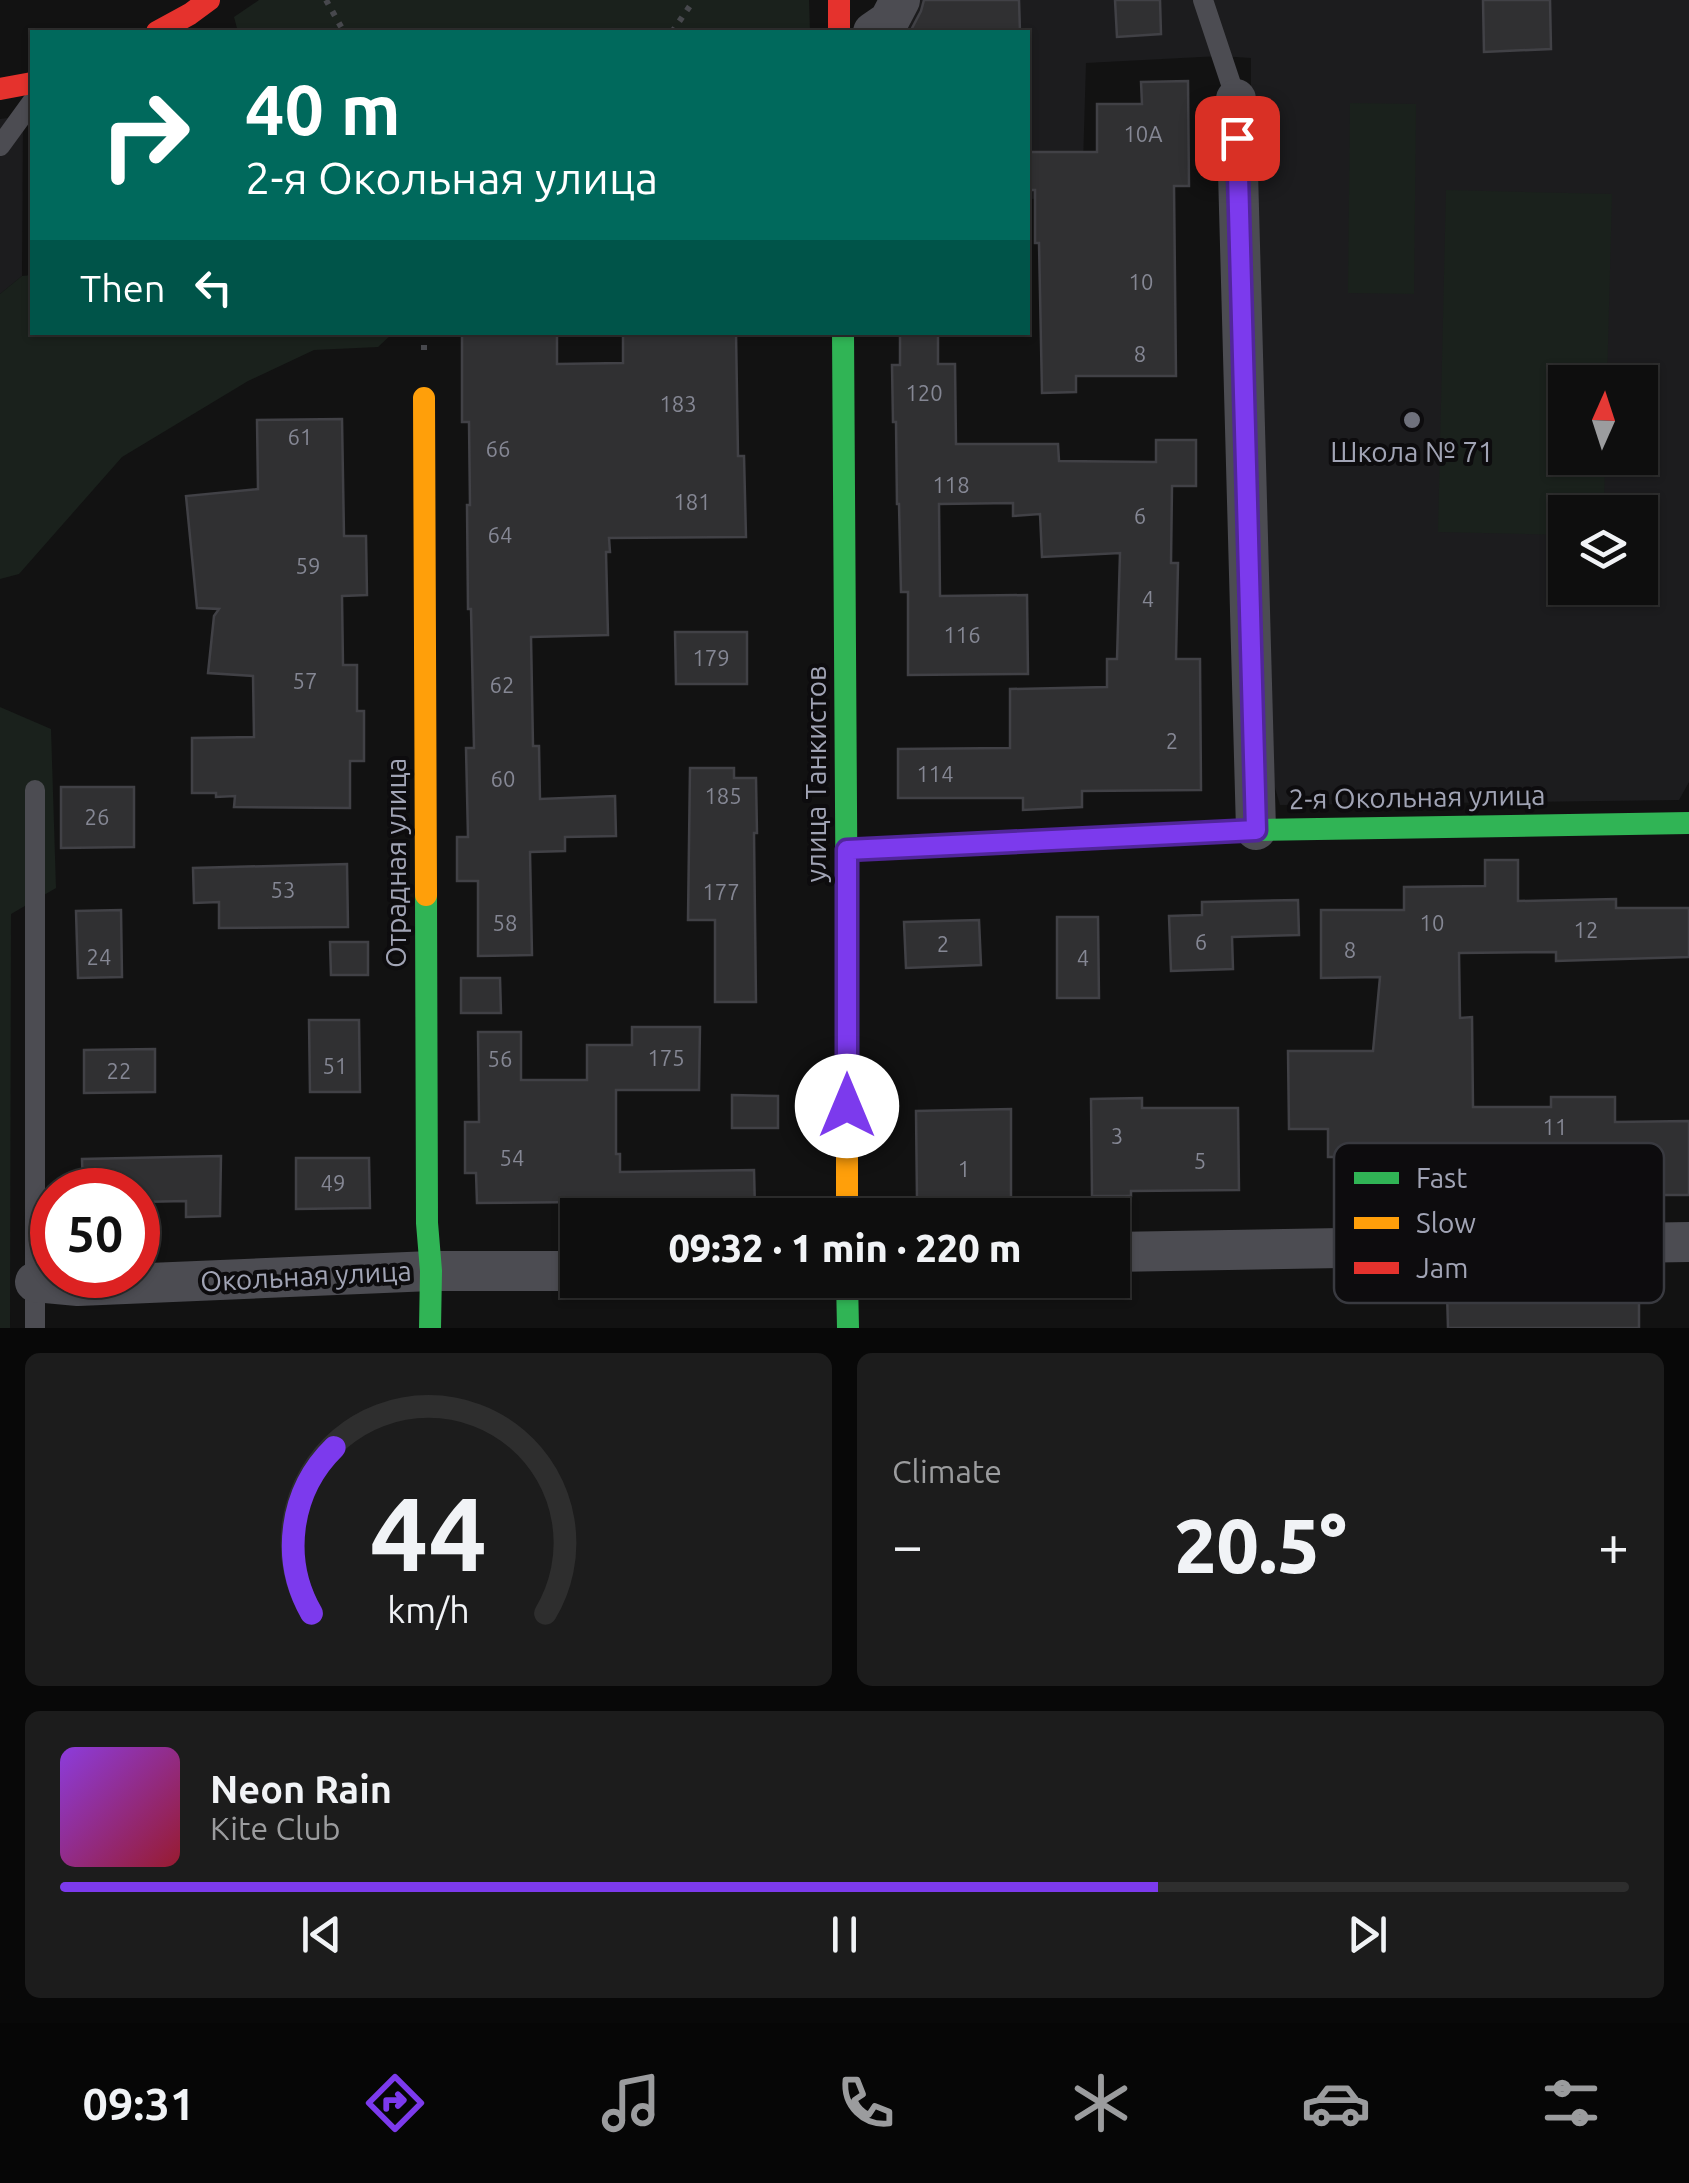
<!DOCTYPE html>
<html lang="en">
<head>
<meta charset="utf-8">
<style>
  :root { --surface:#0e0e0e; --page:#1c1c1c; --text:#f1f3f6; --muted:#9b9c9e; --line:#2e2e2e; --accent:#7c3aed }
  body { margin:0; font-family:Ubuntu,sans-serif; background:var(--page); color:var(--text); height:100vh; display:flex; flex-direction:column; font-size:38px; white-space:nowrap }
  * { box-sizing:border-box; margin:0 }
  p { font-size:32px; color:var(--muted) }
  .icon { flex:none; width:55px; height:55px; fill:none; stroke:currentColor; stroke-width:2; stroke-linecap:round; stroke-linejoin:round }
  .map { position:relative; height:1328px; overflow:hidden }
  .sheet { display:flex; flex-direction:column; gap:25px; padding:25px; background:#080808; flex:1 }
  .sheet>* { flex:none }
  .banner { position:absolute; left:30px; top:30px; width:1000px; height:305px; border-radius:0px; box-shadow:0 2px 8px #0004,0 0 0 2px var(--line); background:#00695c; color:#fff; overflow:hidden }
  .needle { width:65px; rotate:3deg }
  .fabs { position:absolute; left:1548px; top:365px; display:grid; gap:20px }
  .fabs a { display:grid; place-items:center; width:110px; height:110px; border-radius:0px; background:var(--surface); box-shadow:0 2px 8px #0004,0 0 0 2px var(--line); font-size:50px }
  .speed { position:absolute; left:30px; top:1168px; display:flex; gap:20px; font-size:50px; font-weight:700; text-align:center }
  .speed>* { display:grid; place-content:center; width:130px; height:130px; border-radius:50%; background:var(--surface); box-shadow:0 2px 8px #0004,0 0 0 2px var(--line); line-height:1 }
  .speed .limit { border:15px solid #d22; background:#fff; color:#111 }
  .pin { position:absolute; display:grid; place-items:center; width:85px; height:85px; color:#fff; margin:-42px; border-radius:20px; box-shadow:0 5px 15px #0006 }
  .me { position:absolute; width:110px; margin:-55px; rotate:0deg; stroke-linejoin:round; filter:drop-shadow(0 0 8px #0008) }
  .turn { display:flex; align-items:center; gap:35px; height:210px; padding:0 50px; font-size:45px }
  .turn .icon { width:130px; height:130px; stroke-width:2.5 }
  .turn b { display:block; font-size:70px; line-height:85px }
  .then { display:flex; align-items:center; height:95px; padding:0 50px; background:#0003; gap:20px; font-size:38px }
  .big { font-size:75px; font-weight:800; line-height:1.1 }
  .sheet .card { flex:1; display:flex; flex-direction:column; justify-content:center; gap:15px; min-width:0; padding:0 35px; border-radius:15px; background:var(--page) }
  .sheet .dial { align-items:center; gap:0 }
  .dial svg { height:260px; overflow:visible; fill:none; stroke:var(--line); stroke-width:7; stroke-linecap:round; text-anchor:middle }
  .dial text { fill:var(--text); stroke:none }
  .song { display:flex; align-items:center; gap:30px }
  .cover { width:120px; height:120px; border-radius:15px; background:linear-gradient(135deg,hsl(270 70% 55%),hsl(350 70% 35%)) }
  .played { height:10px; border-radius:5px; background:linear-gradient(90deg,var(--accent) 70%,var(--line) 70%) }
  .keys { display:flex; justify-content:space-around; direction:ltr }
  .heat { display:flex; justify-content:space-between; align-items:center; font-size:55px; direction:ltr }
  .sheet .tiles { flex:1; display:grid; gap:25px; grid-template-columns:1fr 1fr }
  .card:last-child { grid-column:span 2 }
  .trip { position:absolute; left:560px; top:1198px; width:570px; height:100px; border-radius:0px; background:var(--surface); box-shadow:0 2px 8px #0004,0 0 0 2px var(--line); font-weight:800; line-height:100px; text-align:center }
  .dock { display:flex; height:160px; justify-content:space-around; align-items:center; background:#060606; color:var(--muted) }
  .dock .icon { width:70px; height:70px }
  .dock .on { color:var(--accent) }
  .dock b { font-size:45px; color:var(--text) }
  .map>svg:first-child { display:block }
</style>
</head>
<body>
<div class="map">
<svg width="1689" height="1328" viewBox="0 0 1689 1328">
  <rect width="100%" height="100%" fill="#121212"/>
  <!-- built -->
  <g fill="#1c1c1e" fill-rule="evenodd">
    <path d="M908 0H1689V782L1679 800 1280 805 1271 774 1251 162V58L1220 56 1086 63 1082 198 1028 199V32H889ZM1565 382H1640V458H1565ZM1565 512H1640V588H1565Z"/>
    <path d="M23 116 22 276 0 294V119Z"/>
  </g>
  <!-- green -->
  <g fill="#1a211c">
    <path d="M259 0H809L810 32H238L234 17Z"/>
    <path d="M1350 103 1416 104 1414 294 1348 293Z"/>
    <path d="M1446 190 1612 194 1607 382H1565V458H1605L1604 512H1565V535L1438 532Z"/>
    <path d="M32 275V332L393 333 378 347 314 350 248 381 122 457 19 574 0 579V294L22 276Z"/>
    <path d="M0 707 51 729 56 888 11 914 10 1328H0Z"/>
  </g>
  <!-- building -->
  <g fill="#303032" stroke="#414146" stroke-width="2.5">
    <path d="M1019 0 1020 32H910L921 11 924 0Z"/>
    <path d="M1115 0H1160L1161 34 1117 37Z"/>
    <path d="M1483 0H1550L1551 49 1484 52Z"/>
    <path d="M1188 81 1189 186H1174L1176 376H1076V392L1042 393 1039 243H1035V190H1028V152H1097V104H1142L1141 82Z"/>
    <path d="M462 332H557V364L623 363V332H736L738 456H744L746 537 609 538 610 552H606L608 635 531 637 533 746H539L540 799 615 796 616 836 565 837V851L530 852 532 955 478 956V881H457V837H468L466 748H474L471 609H468L467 505H470L469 422H462Z"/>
    <path d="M900 332H938V364H955L956 444H1058L1059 461 1156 462V440H1196V486H1172L1171 563H1178L1176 659H1200L1201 790 1082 791V807L1023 810V798H898V749L1010 748V689L1107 687V659H1117L1120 553 1042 557 1040 514 1013 516V503L939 504 940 596 1027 595 1028 674 908 675V592H901L899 504H897L896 422H893L892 365H900Z"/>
    <path d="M342 419 344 536H366L367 595 342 596 343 665H357V711H364V761H350V808L234 807 235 796 216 797V793H192V738L254 737 253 676 208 673 214 616 219 609 197 608 186 496 258 489 257 420Z"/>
    <path d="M675 632H747V684H676Z"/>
    <path d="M690 768H734V778H756L757 833H754L756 1002H715V920H688Z"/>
    <path d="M61 787H134V847L61 848Z"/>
    <path d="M1485 860H1518V901L1616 899V908H1689V957L1556 961V952L1459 953 1460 1018 1472 1017 1473 1107H1551V1097H1615V1122L1689 1121V1195H1647V1176L1546 1177V1186L1419 1187V1185H1341V1157H1328V1129H1289L1288 1051H1373L1380 977 1321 978V910H1404V887L1485 886Z"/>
    <path d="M347 864 348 927 219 928V902L194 903 193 868Z"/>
    <path d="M1298 900 1299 935 1232 937 1233 969 1171 971 1169 916 1202 915V902Z"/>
    <path d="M121 910 122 977 78 978 76 911Z"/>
    <path d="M1057 917H1098L1099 998H1057Z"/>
    <path d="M979 920 981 965 906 968 904 922Z"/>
    <path d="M330 942H368V975H331Z"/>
    <path d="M461 978H500L501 1013H461Z"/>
    <path d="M309 1020H359L360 1092H310Z"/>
    <path d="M632 1027H700L699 1090H616V1154H620V1172L754 1170 755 1209H726L727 1214 584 1215V1202L477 1203 476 1173H465V1122H479L478 1032H521V1080H587V1045H632Z"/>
    <path d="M155 1049V1092L84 1093V1050Z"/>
    <path d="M732 1095 778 1096V1128H732Z"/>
    <path d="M1142 1098V1108H1238L1239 1190 1131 1191V1196H1092L1091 1099Z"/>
    <path d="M1011 1109V1198L917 1199 916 1111Z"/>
    <path d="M221 1156 220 1216 186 1217V1201L138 1202V1190H83L82 1159Z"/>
    <path d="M296 1158H369L370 1208 296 1209Z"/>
    <path d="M1489 1284H1552V1296L1639 1294V1328H1448L1447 1291 1489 1290Z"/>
  </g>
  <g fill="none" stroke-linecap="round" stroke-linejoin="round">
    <!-- path -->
    <g stroke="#47484d" stroke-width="6" stroke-dasharray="5 8" stroke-linecap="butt">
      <path d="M326 0 344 32"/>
      <path d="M672 32 694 0"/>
      <path d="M424 332V352"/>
    </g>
    <!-- lane -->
    <g stroke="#4c4c52" stroke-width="20">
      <path d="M1203 0 1236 99"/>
      <path d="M0 146 32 102"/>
      <path d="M35 1328V790"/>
    </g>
    <!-- street -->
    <g stroke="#4c4c52" stroke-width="40">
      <path d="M873 32 889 21 900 0"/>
      <path d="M1236 99 1256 830"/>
      <path d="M1112 1252 1689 1242"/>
      <path d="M35 1282 78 1286 431 1271H578"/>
    </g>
    <!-- fast -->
    <g stroke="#30b455" stroke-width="22">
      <path d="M843 332 847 964"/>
      <path d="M847 850 1256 830 1689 823"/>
      <path d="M426 895 427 1223 431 1271 430 1328"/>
      <path d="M847 1280 848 1328"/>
    </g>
    <!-- slow -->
    <g stroke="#ff9f0a" stroke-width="22">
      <path d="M424 398 426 895"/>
      <path d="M847 964V1215"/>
    </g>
    <!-- jam -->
    <g stroke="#e5322d" stroke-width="22">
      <path d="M839 0V32"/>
      <path d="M157 32 190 14 209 0"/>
      <path d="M0 89 32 83"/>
    </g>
  </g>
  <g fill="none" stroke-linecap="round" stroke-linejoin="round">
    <defs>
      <path id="route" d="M847 1106V850L1256 830 1237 138"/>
    </defs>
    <!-- route casing -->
    <use href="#route" stroke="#51269a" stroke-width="25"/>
    <!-- route -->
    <use href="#route" stroke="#7c3aed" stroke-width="18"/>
  </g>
  <!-- markers -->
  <circle fill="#6f717c" stroke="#0d0c0e" stroke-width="4" cx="1412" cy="420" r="10"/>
  <g text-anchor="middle" stroke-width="8" stroke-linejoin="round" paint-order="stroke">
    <!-- number labels -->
    <g font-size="22" fill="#858794">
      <text x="1143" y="142">10А</text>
      <text x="1141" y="290">10</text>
      <text x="1140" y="362">8</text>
      <text x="924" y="401">120</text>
      <text x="678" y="412">183</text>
      <text x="300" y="445">61</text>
      <text x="498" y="457">66</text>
      <text x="951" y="493">118</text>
      <text x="692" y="510">181</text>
      <text x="1140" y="524">6</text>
      <text x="500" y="543">64</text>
      <text x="308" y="574">59</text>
      <text x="1148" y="607">4</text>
      <text x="962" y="643">116</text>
      <text x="711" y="666">179</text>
      <text x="305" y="689">57</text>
      <text x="502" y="693">62</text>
      <text x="1172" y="749">2</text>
      <text x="935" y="782">114</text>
      <text x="503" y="787">60</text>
      <text x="723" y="804">185</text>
      <text x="97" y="825">26</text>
      <text x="283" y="898">53</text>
      <text x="721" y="900">177</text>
      <text x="505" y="931">58</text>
      <text x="1432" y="931">10</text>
      <text x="1586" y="938">12</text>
      <text x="1201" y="950">6</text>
      <text x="943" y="952">2</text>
      <text x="1350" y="958">8</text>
      <text x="99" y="965">24</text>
      <text x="1083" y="966">4</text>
      <text x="666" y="1066">175</text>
      <text x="500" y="1067">56</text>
      <text x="335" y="1074">51</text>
      <text x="119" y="1079">22</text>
      <text x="1555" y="1135">11</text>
      <text x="1117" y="1144">3</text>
      <text x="512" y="1166">54</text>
      <text x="1200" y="1169">5</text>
      <text x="964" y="1177">1</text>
      <text x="333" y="1191">49</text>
    </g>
    <!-- poi labels -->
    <g font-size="28" fill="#a1a4b5" stroke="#0d0c0e">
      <text x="1412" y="462">Школа № 71</text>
    </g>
    <!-- street labels -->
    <g font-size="28" fill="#a1a4b5" stroke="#0d0c0e">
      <text transform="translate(816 774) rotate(-90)" y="10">улица Танкистов</text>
      <text transform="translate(1417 797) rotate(-1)" y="10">2-я Окольная улица</text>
      <text transform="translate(396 863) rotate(-90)" y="10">Отрадная улица</text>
      <text transform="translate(306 1276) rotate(-3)" y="10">Окольная улица</text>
    </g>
  </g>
  <!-- legend -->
  <rect x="1334" y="1143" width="330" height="160" rx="15" fill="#0d0c0e" stroke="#393a40" stroke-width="2.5"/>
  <rect x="1354" y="1172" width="45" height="12" fill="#30b455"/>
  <rect x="1354" y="1217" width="45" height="12" fill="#ff9f0a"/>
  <rect x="1354" y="1262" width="45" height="12" fill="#e5322d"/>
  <g font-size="28" fill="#a1a4b5">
    <text x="1416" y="1188">Fast</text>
    <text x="1416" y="1233">Slow</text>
    <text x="1416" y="1278">Jam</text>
  </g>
</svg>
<div class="fabs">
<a><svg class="needle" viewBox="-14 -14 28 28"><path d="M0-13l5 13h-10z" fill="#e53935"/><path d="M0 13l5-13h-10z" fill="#9b9c9e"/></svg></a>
<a><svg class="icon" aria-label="layers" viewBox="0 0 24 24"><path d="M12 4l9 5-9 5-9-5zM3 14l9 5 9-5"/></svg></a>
</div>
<div class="speed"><div class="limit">50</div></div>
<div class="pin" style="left:1237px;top:138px;background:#d93025"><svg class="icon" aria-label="arrive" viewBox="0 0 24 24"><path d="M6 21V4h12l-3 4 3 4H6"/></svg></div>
<svg class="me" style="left:847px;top:1106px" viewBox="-20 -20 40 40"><circle r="19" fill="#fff"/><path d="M0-13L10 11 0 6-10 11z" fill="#7c3aed"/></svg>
<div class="trip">09:32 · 1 min · 220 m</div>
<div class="banner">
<div class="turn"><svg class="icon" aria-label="right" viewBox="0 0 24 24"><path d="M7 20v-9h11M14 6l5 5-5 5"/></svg><div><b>40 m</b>2-я Окольная улица</div></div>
<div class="then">Then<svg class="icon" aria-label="left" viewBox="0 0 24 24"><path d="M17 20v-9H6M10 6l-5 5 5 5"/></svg></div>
</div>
</div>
<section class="sheet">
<div class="tiles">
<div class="card dial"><svg viewBox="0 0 100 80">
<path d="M14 69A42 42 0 1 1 86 69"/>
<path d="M14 69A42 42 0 0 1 21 18" stroke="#7c3aed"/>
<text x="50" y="56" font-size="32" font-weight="700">44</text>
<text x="50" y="72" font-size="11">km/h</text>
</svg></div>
<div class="card"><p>Climate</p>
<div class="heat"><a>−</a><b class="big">20.5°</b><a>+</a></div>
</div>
<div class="card">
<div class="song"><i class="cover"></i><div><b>Neon Rain</b><p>Kite Club</p></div></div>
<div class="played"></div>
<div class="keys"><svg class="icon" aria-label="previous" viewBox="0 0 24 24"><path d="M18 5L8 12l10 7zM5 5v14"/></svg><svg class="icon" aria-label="pause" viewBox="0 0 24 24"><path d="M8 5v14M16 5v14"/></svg><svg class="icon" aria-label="next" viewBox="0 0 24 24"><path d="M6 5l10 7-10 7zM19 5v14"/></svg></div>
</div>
</div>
</section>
<nav class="dock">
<b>09:31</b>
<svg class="icon on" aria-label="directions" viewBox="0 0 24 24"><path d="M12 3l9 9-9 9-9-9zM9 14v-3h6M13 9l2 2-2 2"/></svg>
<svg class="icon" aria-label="music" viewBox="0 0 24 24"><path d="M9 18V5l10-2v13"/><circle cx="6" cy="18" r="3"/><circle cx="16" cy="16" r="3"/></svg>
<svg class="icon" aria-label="phone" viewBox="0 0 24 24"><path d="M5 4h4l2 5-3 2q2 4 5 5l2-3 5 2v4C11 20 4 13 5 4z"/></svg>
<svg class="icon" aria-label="climate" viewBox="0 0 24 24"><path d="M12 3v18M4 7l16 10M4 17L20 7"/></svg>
<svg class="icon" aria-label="car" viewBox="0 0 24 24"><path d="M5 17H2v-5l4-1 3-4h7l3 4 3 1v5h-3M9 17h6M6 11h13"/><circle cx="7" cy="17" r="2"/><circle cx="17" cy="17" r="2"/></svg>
<svg class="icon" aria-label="filters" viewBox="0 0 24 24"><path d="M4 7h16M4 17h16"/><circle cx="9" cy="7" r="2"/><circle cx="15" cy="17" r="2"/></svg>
</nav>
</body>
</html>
